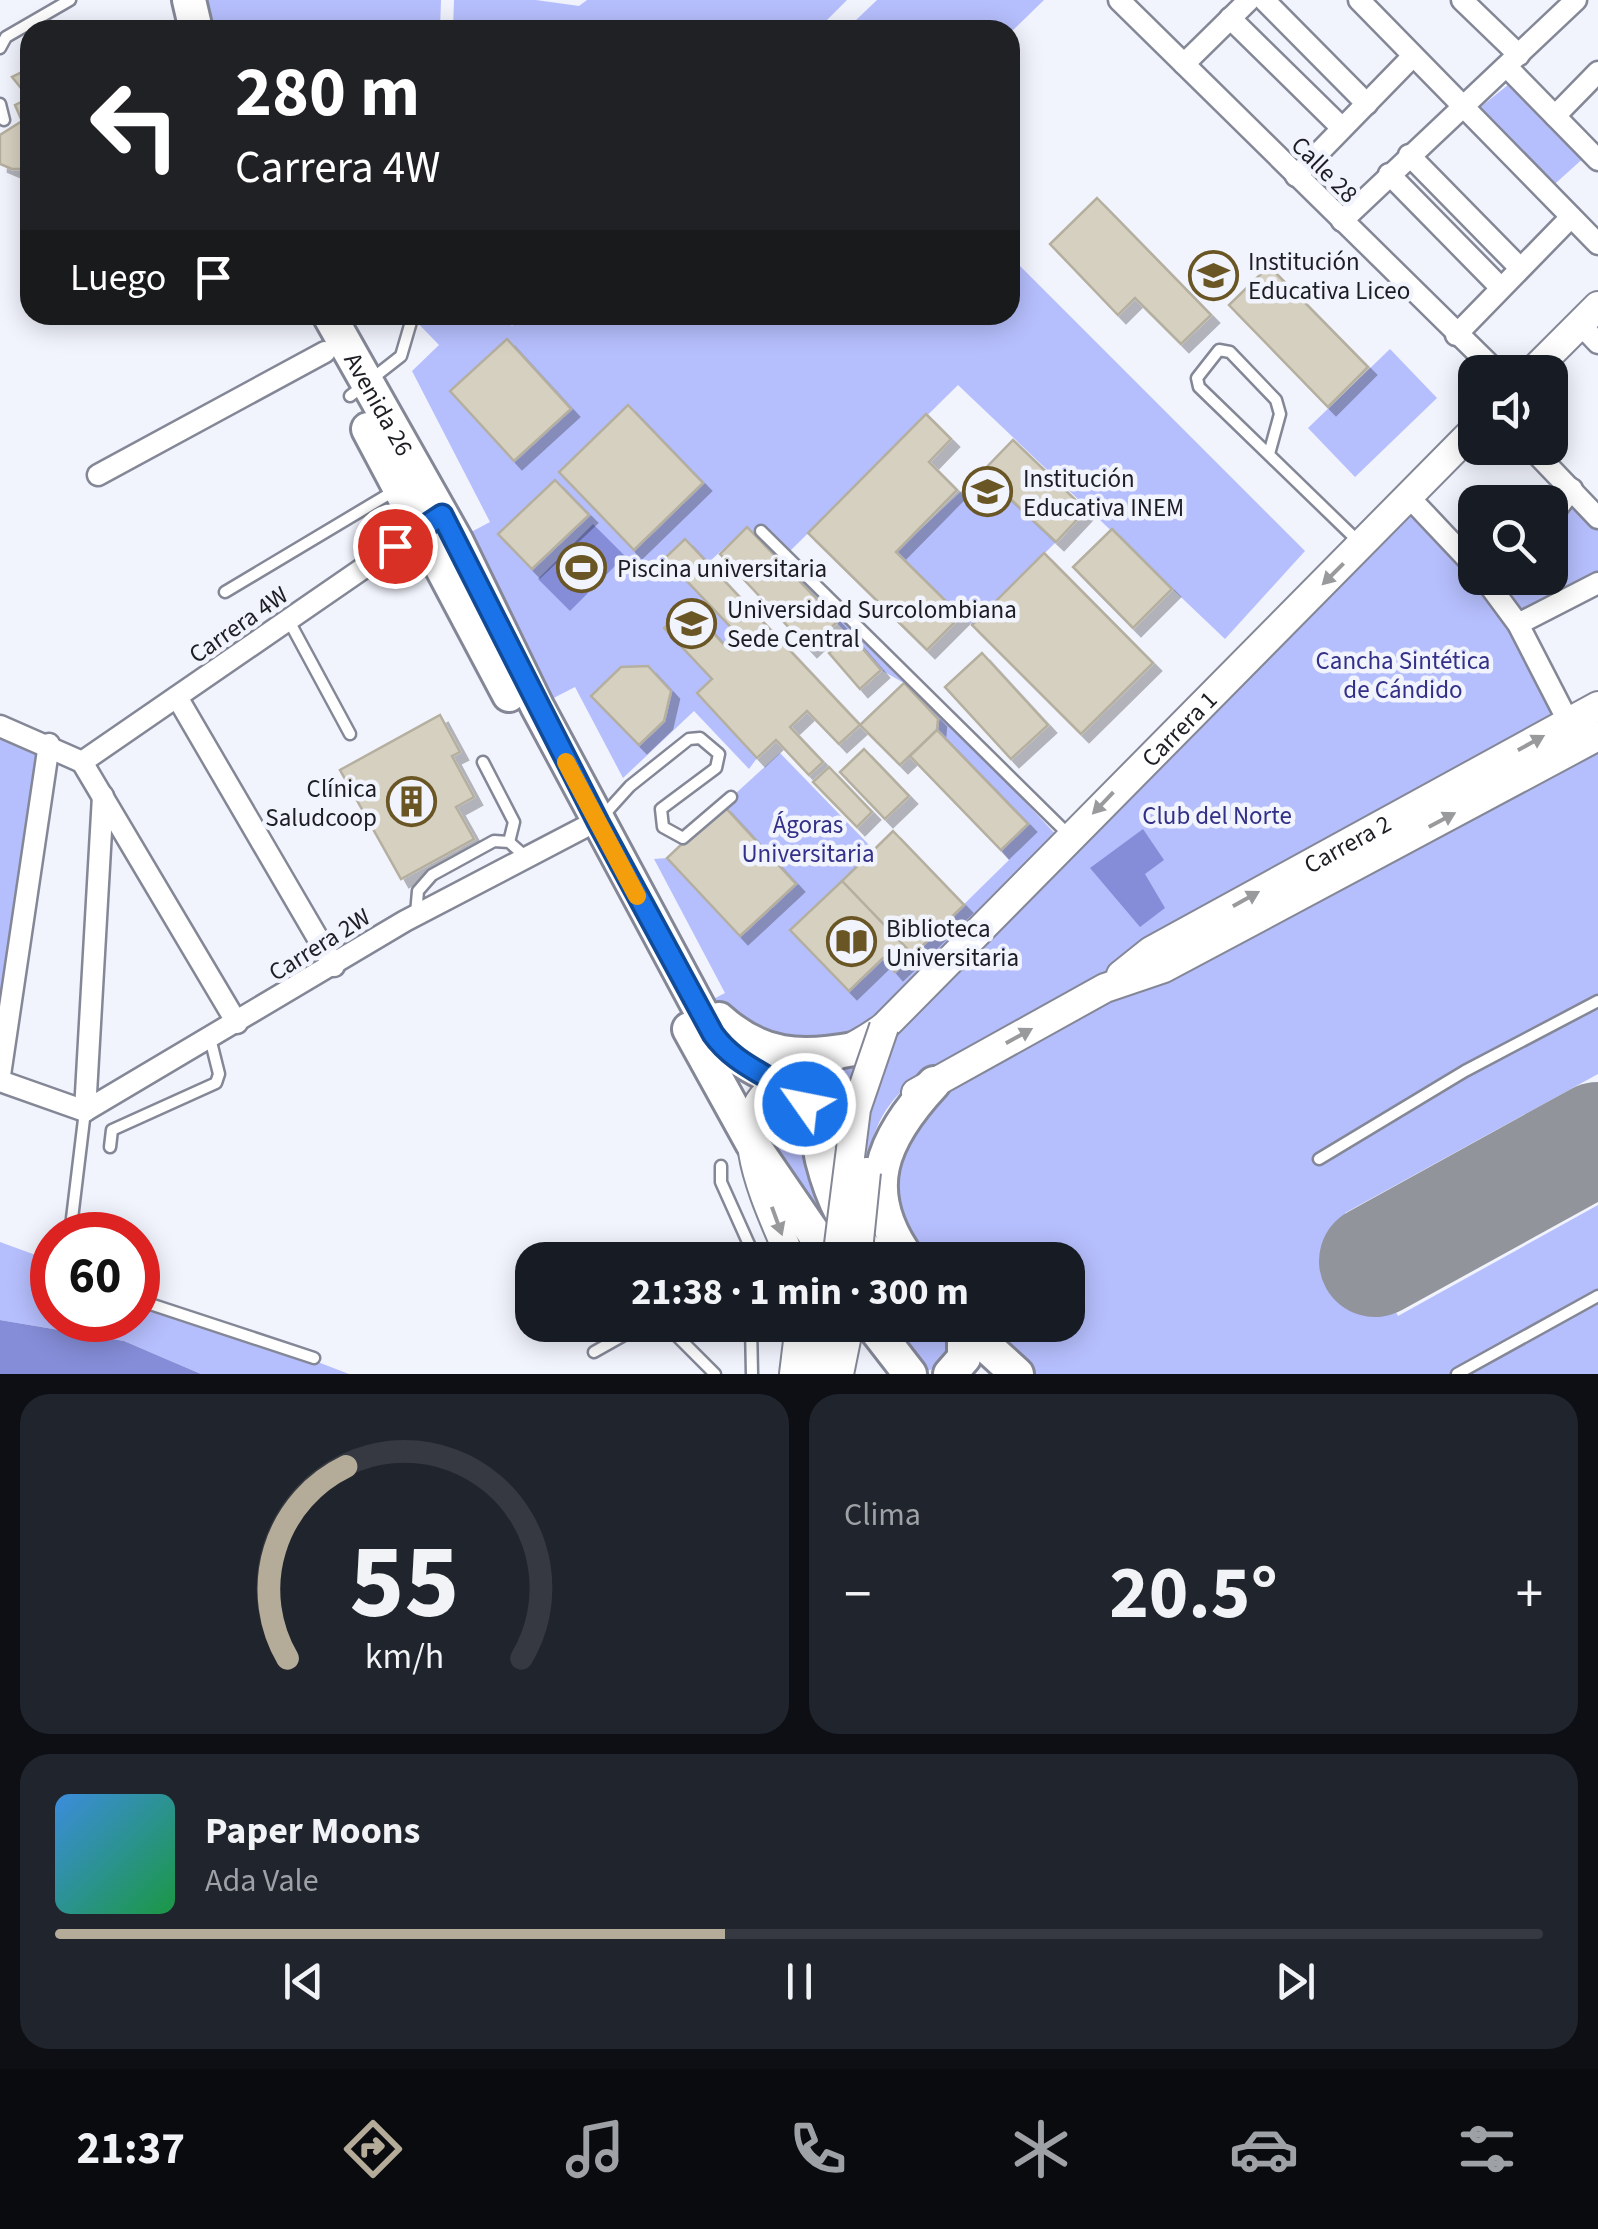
<!DOCTYPE html>
<html lang="es">
<head>
<meta charset="utf-8">
<style>
  :root { --surface:#171b24; --page:#20242c; --text:#f1f3f6; --muted:#9ea1a6; --line:#363941; --accent:#b4ac98 }
  body { margin:0; font-family:"Source Sans 3",sans-serif; background:var(--page); color:var(--text); height:100vh; display:flex; flex-direction:column; font-size:38px; white-space:nowrap }
  * { box-sizing:border-box; margin:0 }
  p { font-size:32px; color:var(--muted) }
  .icon { flex:none; width:55px; height:55px; fill:none; stroke:currentColor; stroke-width:2; stroke-linecap:round; stroke-linejoin:round }
  .map { position:relative; height:1374px; overflow:hidden }
  .side { display:flex; flex-direction:column; gap:20px; padding:20px; background:#0d0f14; flex:1 }
  .side>* { flex:none }
  .top-card { position:absolute; left:20px; top:20px; width:1000px; height:305px; border-radius:30px; box-shadow:0 5px 25px #0003; background:#202124; color:#fff; overflow:hidden }
  .buttons { position:absolute; left:1458px; top:355px; display:grid; gap:20px }
  .buttons a { display:grid; place-items:center; width:110px; height:110px; border-radius:20px; background:var(--surface); box-shadow:0 5px 25px #0003; font-size:50px }
  .speed { position:absolute; left:30px; top:1212px; display:flex; gap:20px; font-size:50px; font-weight:700; text-align:center }
  .speed>* { display:grid; place-content:center; width:130px; height:130px; border-radius:50%; background:var(--surface); box-shadow:0 5px 25px #0003; line-height:1 }
  .speed .limit { border:15px solid #d22; background:#fff; color:#111 }
  .pin { position:absolute; display:grid; place-items:center; width:85px; height:85px; color:#fff; margin:-42px; border:5px solid #fff; border-radius:50%; box-shadow:0 2px 10px #0007 }
  .me { position:absolute; width:110px; margin:-55px; rotate:303deg; stroke-linejoin:round; filter:drop-shadow(0 0 8px #0008) }
  .turn { display:flex; align-items:center; gap:35px; height:210px; padding:0 50px; font-size:45px }
  .turn .icon { width:130px; height:130px; stroke-width:2.5 }
  .turn b { display:block; font-size:70px; line-height:85px }
  .then { display:flex; align-items:center; height:95px; padding:0 50px; background:#0003; gap:20px; font-size:38px }
  .big { font-size:75px; font-weight:700; line-height:1.1 }
  .side .widget { flex:1; display:flex; flex-direction:column; justify-content:center; gap:15px; min-width:0; padding:0 35px; border-radius:30px; background:var(--page) }
  .side .dial { align-items:center; gap:0 }
  .dial svg { height:260px; overflow:visible; fill:none; stroke:var(--line); stroke-width:7; stroke-linecap:round; text-anchor:middle }
  .dial text { fill:var(--text); stroke:none }
  .song { display:flex; align-items:center; gap:30px }
  .cover { width:120px; height:120px; border-radius:15px; background:linear-gradient(135deg,hsl(210 70% 55%),hsl(140 70% 35%)) }
  .played { height:10px; border-radius:5px; background:linear-gradient(90deg,var(--accent) 45%,var(--line) 45%) }
  .keys { display:flex; justify-content:space-around; direction:ltr }
  .heat { display:flex; justify-content:space-between; align-items:center; font-size:55px; direction:ltr }
  .side .tiles { flex:1; display:grid; gap:20px; grid-template-columns:1fr 1fr }
  .widget:last-child { grid-column:span 2 }
  .trip { position:absolute; left:515px; top:1242px; width:570px; height:100px; border-radius:30px; background:var(--surface); box-shadow:0 5px 25px #0003; font-weight:700; line-height:100px; text-align:center }
  .menu { display:flex; height:160px; justify-content:space-around; align-items:center; background:#090b0e; color:var(--muted) }
  .menu .icon { width:70px; height:70px }
  .menu .current { color:var(--accent) }
  .menu b { font-size:45px; color:var(--text) }
  .map>svg:first-child { display:block }
</style>
</head>
<body>
<div class="map">
<svg width="1598" height="1374" viewBox="0 0 1598 1374">
  <defs>
    <filter id="shadow"><feDropShadow dx="8" dy="8" stdDeviation="0" flood-color="#0004"/></filter>
  </defs>
  <rect width="100%" height="100%" fill="#f1f3fd"/>
  <!-- green -->
  <g fill="#b6bffd">
    <path d="M169 0H441L440 30H194L187 7Z"/>
    <path d="M454 0H536L579 6 587 0H847L817 30H453Z"/>
    <path d="M877 0H1044L1010 33 862 30 854 22Z"/>
    <path d="M1514 80 1588 154 1547 191 1472 114Z"/>
    <path d="M1010 256 1305 551 1225 639 958 385 789 552 1062 841 1407 500 1495 590 1505 578H1550V519L1572 490 1598 505V581L1515 624 1571 720 1598 736V1074L1345 1213 1398 1316 1598 1205V1374H1031L976 1325H1068V1260H909L892 1230 908 1085C857 1131 869 1177 876 1238L837 1157 827 1110 818 1092 882 1032 822 1052 698 1007 725 993 654 859 667 858 739 935 723 805 780 753 874 850 790 930 849 991 883 958 896 971 1009 860 1001 850 1028 823 937 730 938 718 904 683 881 670 747 527 708 563 685 539 666 558 741 638 729 650 688 606 664 628 712 679 697 694 757 758 749 769 694 711 623 778 575 687 538 706 456 540 490 522 412 371 439 345 410 315H501L512 326 523 315H1010Z"/>
    <path d="M1390 349 1437 398 1355 477 1308 428Z"/>
    <path d="M982 472 1056 542 972 625 896 552Z"/>
    <path d="M0 727 47 747 0 1048Z"/>
    <path d="M785 1104 795 1113 844 1260 763 1130 772 1106Z"/>
    <path d="M0 1242 52 1261V1320H138V1293L349 1374H201L124 1341 0 1320Z"/>
    <path d="M888 1325H947L955 1340 942 1365 927 1371 918 1367Z"/>
  </g>
  <!-- water -->
  <g fill="#858dd8">
    <path d="M593 524 625 556 570 611 538 579Z"/>
    <path d="M1143 829 1164 860 1145 874 1165 908 1140 927 1090 868Z"/>
    <path d="M0 1320 124 1341 201 1374H0Z"/>
  </g>
  <g fill="none" stroke-linecap="round" stroke-linejoin="round">
    <!-- runway -->
    <path stroke="#92949c" stroke-width="112" d="M1375 1261 1598 1138"/>
  </g>
  <!-- building -->
  <g fill="#d6d0c0" stroke="#b5af9f" stroke-width="2.5" filter="url(#shadow)">
    <path d="M30 68V169H12L0 164V135L22 121 15 105 29 98 12 77Z"/>
    <path d="M1097 198 1211 315 1181 344 1135 298 1118 315 1050 244Z"/>
    <path d="M1269 266 1368 367 1328 407 1229 305Z"/>
    <path d="M507 339 571 409 514 461 450 391Z"/>
    <path d="M628 405 703 483 634 550 559 472Z"/>
    <path d="M926 414 951 439 929 462 957 490 896 552 961 616 927 650 808 533Z"/>
    <path d="M1013 440 1086 510 1056 542 982 472Z"/>
    <path d="M555 480 589 515 532 569 498 534Z"/>
    <path d="M747 527 838 621 809 649 720 554Z"/>
    <path d="M1112 529 1172 589 1133 628 1073 567Z"/>
    <path d="M685 539 860 725 839 744 807 711 790 727 823 762 809 775 776 740 757 758 697 693 712 679 664 628 688 606 729 650 741 638 665 558Z"/>
    <path d="M1044 553 1153 663 1081 734 972 625Z"/>
    <path d="M850 634 881 670 860 689 829 653Z"/>
    <path d="M982 653 1048 725 1011 759 945 687Z"/>
    <path d="M648 666 671 691 664 721 639 745 591 696 621 667Z"/>
    <path d="M904 683 938 719 937 730 900 765 860 725Z"/>
    <path d="M440 715 460 752 452 756 474 797 456 807 474 839 401 879 340 770Z"/>
    <path d="M937 730 1028 824 1001 850 910 756Z"/>
    <path d="M864 749 909 796 885 819 840 772Z"/>
    <path d="M829 767 872 812 857 827 813 782Z"/>
    <path d="M723 805 796 884 740 936 667 858Z"/>
    <path d="M893 831 964 905 913 955 842 881Z"/>
    <path d="M842 881 913 955 895 972 883 958 849 991 790 930Z"/>
  </g>
  <g fill="none" stroke-linecap="round" stroke-linejoin="round">
    <defs>
      <g id="lane">
        <path d="M0 48 6 37 70 0"/>
        <path d="M0 104 4 120"/>
        <path d="M350 396 401 356 413 315"/>
        <path d="M1269 454 1280 414 1276 400 1230 352 1219 350 1197 378 1199 387 1361 544"/>
        <path d="M761 531 1070 836"/>
        <path d="M225 592 394 491"/>
        <path d="M289 621 350 734"/>
        <path d="M483 762 514 822 509 842"/>
        <path d="M602 817 630 786 689 739 700 738 719 754 716 768 661 809 663 827 683 838 731 797"/>
        <path d="M416 914 418 891 432 875 494 841 509 842 526 857"/>
        <path d="M110 1147 112 1130 216 1083 219 1074 210 1038"/>
        <path d="M1319 1159 1465 1071 1598 1001"/>
        <path d="M721 1166V1182L756 1260"/>
        <path d="M70 1235 85 1111"/>
        <path d="M138 1300 314 1358"/>
        <path d="M677 1325 678 1337 715 1374"/>
        <path d="M751 1325 752 1374"/>
        <path d="M594 1352 642 1325"/>
        <path d="M1457 1374 1598 1296"/>
      </g>
      <g id="street">
        <path d="M1119 0 1497 372"/>
        <path d="M1264 0 1367 104"/>
        <path d="M1359 0 1598 244"/>
        <path d="M1462 0 1519 55"/>
        <path d="M1230 18 1342 128"/>
        <path d="M1184 64 1249 0"/>
        <path d="M1507 67 1598 160"/>
        <path d="M1555 116 1598 72"/>
        <path d="M1409 155 1520 268"/>
        <path d="M1389 174 1501 288"/>
        <path d="M1296 176 1413 56"/>
        <path d="M1342 221 1576 0"/>
        <path d="M1580 324 1598 343"/>
        <path d="M1456 335 1571 217"/>
        <path d="M1531 448 1598 518"/>
        <path d="M98 475 325 352"/>
        <path d="M1409 497 1475 567"/>
        <path d="M1550 517 1572 489"/>
        <path d="M1484 578 1518 624 1569 723"/>
        <path d="M1518 624 1598 583"/>
        <path d="M177 697 334 966"/>
        <path d="M0 726 82 762"/>
        <path d="M82 762 426 525"/>
        <path d="M82 762 237 1023"/>
        <path d="M0 1075 49 744"/>
        <path d="M0 1081 85 1111"/>
        <path d="M85 1111 405 921 583 828"/>
        <path d="M85 1111 103 796"/>
      </g>
      <g id="secondary">
        <path d="M1532 372 1598 306"/>
        <path id="s1" d="M1121 975 1151 951 1598 706"/>
        <path d="M916 1093 1105 988 1164 968 1598 736"/>
        <path id="s2" d="M791 1260C775 1216 721 1120 775 1087 811 1065 849 1053 884 1027L1475 429"/>
        <path d="M794 1374 800 1325"/>
        <path d="M818 1374 828 1325"/>
        <path d="M839 1374 849 1325"/>
      </g>
      <g id="primary">
        <path d="M189 0 196 30"/>
        <path id="s3" d="M329 315 456 540 537 706 713 1034C740 1071 780 1073 803 1102 816 1118 818 1141 822 1160 831 1196 849 1237 877 1260"/>
        <path d="M368 429 509 695"/>
        <path d="M719 1019C761 1057 800 1059 854 1049"/>
        <path d="M689 1029 752 1143 832 1260"/>
        <path d="M909 1260C858 1191 882 1139 934 1083"/>
        <path d="M872 1325 910 1374"/>
        <path d="M963 1325 1017 1374"/>
        <path d="M950 1374 964 1358V1325"/>
      </g>
    </defs>
    <!-- lane casing -->
    <use href="#lane" stroke="#848796" stroke-width="15"/>
    <!-- street casing -->
    <use href="#street" stroke="#848796" stroke-width="25"/>
    <!-- secondary casing -->
    <use href="#secondary" stroke="#848796" stroke-width="32"/>
    <!-- primary casing -->
    <use href="#primary" stroke="#848796" stroke-width="38"/>
    <!-- lane -->
    <use href="#lane" stroke="#fff" stroke-width="10"/>
    <!-- street -->
    <use href="#street" stroke="#fff" stroke-width="20"/>
    <!-- secondary -->
    <use href="#secondary" stroke="#fff" stroke-width="28"/>
    <!-- primary -->
    <use href="#primary" stroke="#fff" stroke-width="32"/>
    <defs>
      <g id="secondary-bridge">
        <path d="M837 1260 856 1109 884 1027"/>
        <path d="M857 1260 866 1172"/>
      </g>
    </defs>
    <!-- secondary-bridge casing -->
    <use href="#secondary-bridge" stroke="#848796" stroke-width="32" stroke-linecap="butt"/>
    <!-- secondary-bridge -->
    <use href="#secondary-bridge" stroke="#fff" stroke-width="28"/>
  </g>
  <!-- one-way arrows -->
  <defs><path id="oneway-solid" d="M-6-.8H1V-3.2L6.5 0L1 3.2V.8H-6Z" transform="scale(2.5)"/></defs>
  <g fill="#999a9c">
    <use href="#oneway-solid" transform="translate(1333 574) rotate(135)"/>
    <use href="#oneway-solid" transform="translate(1531 743) rotate(-29)"/>
    <use href="#oneway-solid" transform="translate(1103 803) rotate(134)"/>
    <use href="#oneway-solid" transform="translate(1442 820) rotate(-28)"/>
    <use href="#oneway-solid" transform="translate(1246 899) rotate(-29)"/>
    <use href="#oneway-solid" transform="translate(1019 1036) rotate(-29)"/>
    <use href="#oneway-solid" transform="translate(777 1221) rotate(70)"/>
  </g>
  <g fill="none" stroke-linecap="round" stroke-linejoin="round">
    <defs>
      <path id="route" d="M395 546 442 515 598 822 713 1034C737 1068 776 1076 805 1104"/>
    </defs>
    <!-- route casing -->
    <use href="#route" stroke="#114b97" stroke-width="25"/>
    <!-- route -->
    <use href="#route" stroke="#1a73e8" stroke-width="18"/>
    <!-- slow -->
    <path stroke="#f59e0b" stroke-width="18" d="M566 762 637 896"/>
  </g>
  <!-- icons -->
  <defs>
    <symbol id="university-ring" viewBox="-11 -11 22 22"><circle r="9.5" fill="#f1f3fd" stroke="#695624" stroke-width="1.5"/><path d="M0-5L7-2L0 1L-7-2ZM-4 1L0 2.5L4 1V4Q0 6-4 4Z" fill="#695624"/></symbol>
    <symbol id="stadium-ring" viewBox="-11 -11 22 22"><circle r="9.5" fill="#f1f3fd" stroke="#695624" stroke-width="1.5"/><path d="M0-5a6.5 5 0 1 0 0 10a6.5 5 0 1 0 0-10ZM-3.5-1.8h7v3.6h-7Z" fill="#695624"/></symbol>
    <symbol id="building-ring" viewBox="-11 -11 22 22"><circle r="9.5" fill="#f1f3fd" stroke="#695624" stroke-width="1.5"/><path d="M-4-6H4V6H1V3H-1V6H-4ZM-2.5-4.3h1.7v1.8h-1.7ZM.8-4.3h1.7v1.8H.8ZM-2.5-1h1.7V.8h-1.7ZM.8-1h1.7V.8H.8Z" fill="#695624"/></symbol>
    <symbol id="library-ring" viewBox="-11 -11 22 22"><circle r="9.5" fill="#f1f3fd" stroke="#695624" stroke-width="1.5"/><path d="M-6-4Q-3-5.5-.7-3.5V5Q-3 3-6 4ZM6-4Q3-5.5 .7-3.5V5Q3 3 6 4Z" fill="#695624"/></symbol>
  </defs>
  <g fill-rule="evenodd">
    <use href="#university-ring" x="1186" y="248" width="55" height="55"/>
    <use href="#university-ring" x="960" y="464" width="55" height="55"/>
    <use href="#stadium-ring" x="554" y="540" width="55" height="55"/>
    <use href="#university-ring" x="664" y="596" width="55" height="55"/>
    <use href="#building-ring" x="384" y="774" width="55" height="55"/>
    <use href="#library-ring" x="824" y="914" width="55" height="55"/>
  </g>
  <g text-anchor="middle" stroke-width="9" stroke-linejoin="round" paint-order="stroke">
    <!-- street labels -->
    <g font-size="25" fill="#1d1e24" stroke="#f1f3fd">
      <text transform="translate(1325 169) rotate(45)" y="9">Calle 28</text>
      <text dy="9" stroke="none"><textPath href="#s3" startOffset="102">Avenida 26</textPath></text>
      <text transform="translate(238 624) rotate(-35)" y="9">Carrera 4W</text>
      <text dy="9" stroke="none"><textPath href="#s2" startOffset="732">Carrera 1</textPath></text>
      <text dy="9" stroke="none"><textPath href="#s1" startOffset="262">Carrera 2</textPath></text>
      <text transform="translate(319 944) rotate(-32)" y="9">Carrera 2W</text>
    </g>
    <!-- poi labels -->
    <g font-size="25" fill="#1d1e24" stroke="#f1f3fd" text-anchor="start">
      <text x="1248" y="270">Institución<tspan x="1248" dy="29">Educativa Liceo</tspan></text>
      <text x="1023" y="487">Institución<tspan x="1023" dy="29">Educativa INEM</tspan></text>
      <text x="617" y="577">Piscina universitaria</text>
      <text x="727" y="618">Universidad Surcolombiana<tspan x="727" dy="29">Sede Central</tspan></text>
      <text x="377" y="797" text-anchor="end">Clínica<tspan x="377" dy="29">Saludcoop</tspan></text>
      <text x="886" y="937">Biblioteca<tspan x="886" dy="29">Universitaria</tspan></text>
    </g>
    <!-- park labels -->
    <g font-size="25" fill="#333088" stroke="#f1f3fd">
      <text x="1403" y="669">Cancha Sintética<tspan x="1403" dy="29">de Cándido</tspan></text>
      <text x="1217" y="824">Club del Norte</text>
      <text x="808" y="833">Ágoras<tspan x="808" dy="29">Universitaria</tspan></text>
    </g>
  </g>
</svg>
<div class="buttons">
<a><svg class="icon" aria-label="sound" viewBox="0 0 24 24"><path d="M4 9h4l5-4v14l-5-4H4zM17 9q2 3 0 6"/></svg></a>
<a><svg class="icon" aria-label="search" viewBox="0 0 24 24"><circle cx="10" cy="10" r="6"/><path d="M15 15l6 6"/></svg></a>
</div>
<div class="speed"><div class="limit">60</div></div>
<div class="pin" style="left:395px;top:546px;background:#d93025"><svg class="icon" aria-label="arrive" viewBox="0 0 24 24"><path d="M6 21V4h12l-3 4 3 4H6"/></svg></div>
<svg class="me" style="left:805px;top:1104px" viewBox="-20 -20 40 40"><circle r="17" fill="#1a73e8" stroke="#fff" stroke-width="3"/><path d="M0-11L8 9 0 5-8 9z" fill="#fff"/></svg>
<div class="trip">21:38 · 1 min · 300 m</div>
<div class="top-card">
<div class="turn"><svg class="icon" aria-label="left" viewBox="0 0 24 24"><path d="M17 20v-9H6M10 6l-5 5 5 5"/></svg><div><b>280 m</b>Carrera 4W</div></div>
<div class="then">Luego<svg class="icon" aria-label="arrive" viewBox="0 0 24 24"><path d="M6 21V4h12l-3 4 3 4H6"/></svg></div>
</div>
</div>
<section class="side">
<div class="tiles">
<div class="widget dial"><svg viewBox="0 0 100 80">
<path d="M14 69A42 42 0 1 1 86 69"/>
<path d="M14 69A42 42 0 0 1 32 10" stroke="#b4ac98"/>
<text x="50" y="56" font-size="32" font-weight="700">55</text>
<text x="50" y="72" font-size="11">km/h</text>
</svg></div>
<div class="widget"><p>Clima</p>
<div class="heat"><a>−</a><b class="big">20.5°</b><a>+</a></div>
</div>
<div class="widget">
<div class="song"><i class="cover"></i><div><b>Paper Moons</b><p>Ada Vale</p></div></div>
<div class="played"></div>
<div class="keys"><svg class="icon" aria-label="previous" viewBox="0 0 24 24"><path d="M18 5L8 12l10 7zM5 5v14"/></svg><svg class="icon" aria-label="pause" viewBox="0 0 24 24"><path d="M8 5v14M16 5v14"/></svg><svg class="icon" aria-label="next" viewBox="0 0 24 24"><path d="M6 5l10 7-10 7zM19 5v14"/></svg></div>
</div>
</div>
</section>
<nav class="menu">
<b>21:37</b>
<svg class="icon current" aria-label="directions" viewBox="0 0 24 24"><path d="M12 3l9 9-9 9-9-9zM9 14v-3h6M13 9l2 2-2 2"/></svg>
<svg class="icon" aria-label="music" viewBox="0 0 24 24"><path d="M9 18V5l10-2v13"/><circle cx="6" cy="18" r="3"/><circle cx="16" cy="16" r="3"/></svg>
<svg class="icon" aria-label="phone" viewBox="0 0 24 24"><path d="M5 4h4l2 5-3 2q2 4 5 5l2-3 5 2v4C11 20 4 13 5 4z"/></svg>
<svg class="icon" aria-label="climate" viewBox="0 0 24 24"><path d="M12 3v18M4 7l16 10M4 17L20 7"/></svg>
<svg class="icon" aria-label="car" viewBox="0 0 24 24"><path d="M5 17H2v-5l4-1 3-4h7l3 4 3 1v5h-3M9 17h6M6 11h13"/><circle cx="7" cy="17" r="2"/><circle cx="17" cy="17" r="2"/></svg>
<svg class="icon" aria-label="filters" viewBox="0 0 24 24"><path d="M4 7h16M4 17h16"/><circle cx="9" cy="7" r="2"/><circle cx="15" cy="17" r="2"/></svg>
</nav>
</body>
</html>
